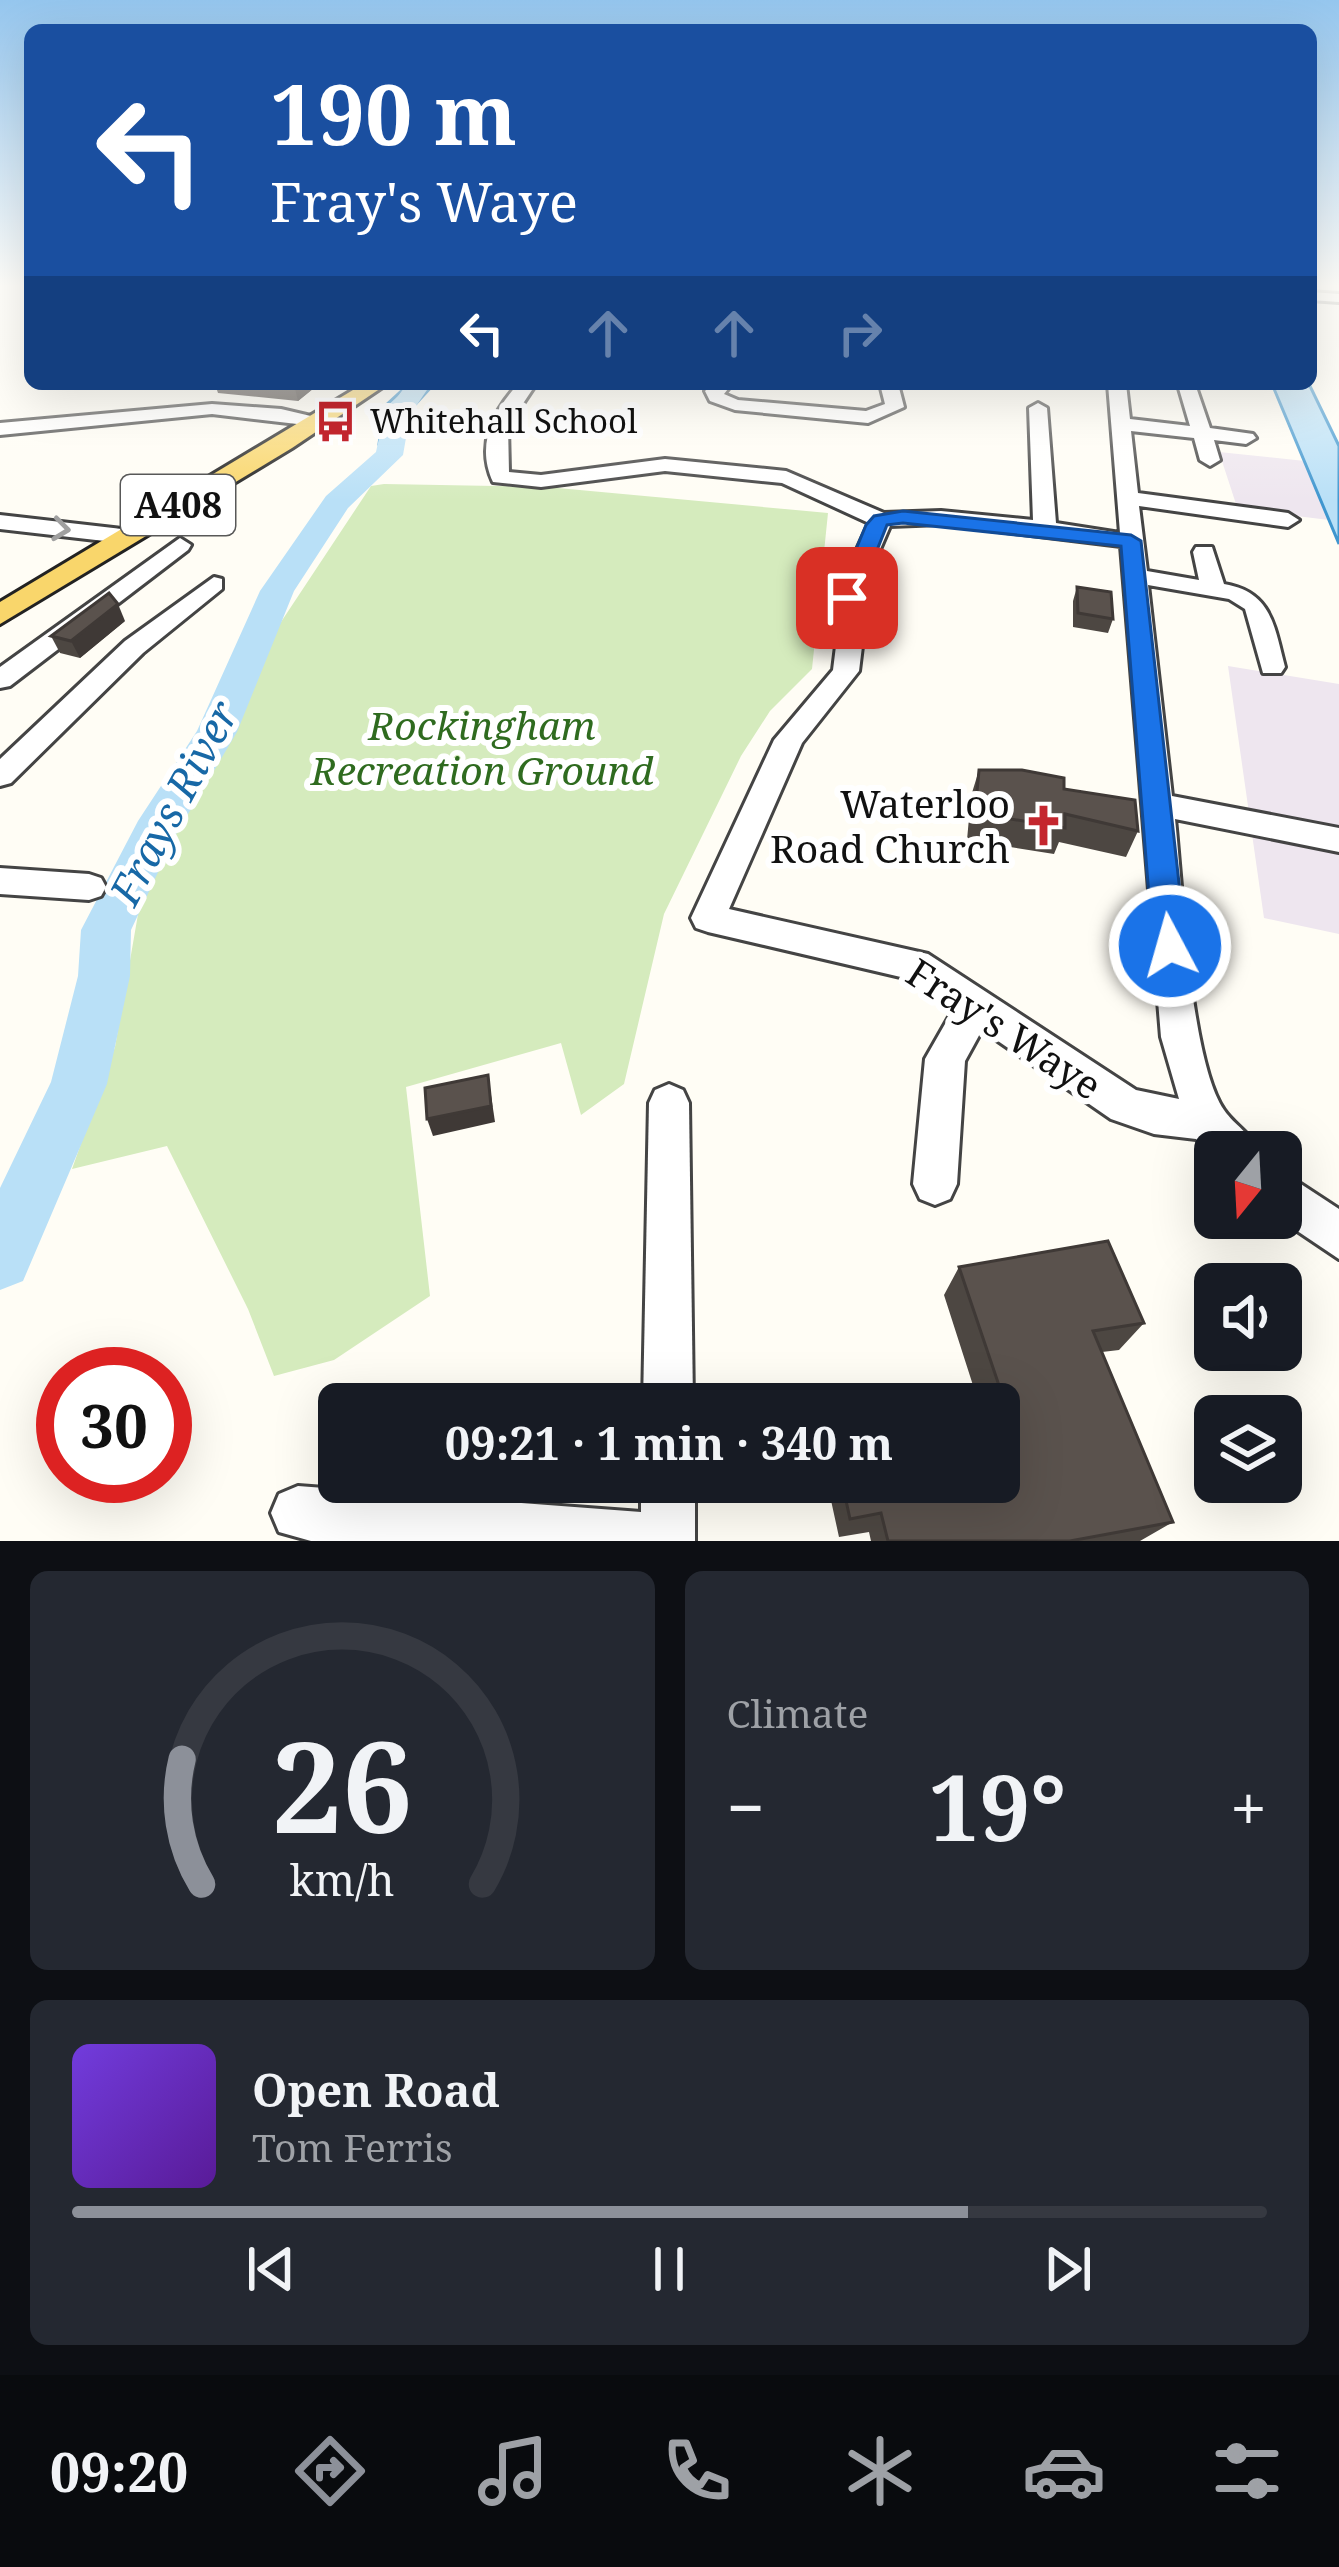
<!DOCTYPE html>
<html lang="en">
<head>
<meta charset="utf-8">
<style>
  :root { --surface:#171b24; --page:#242831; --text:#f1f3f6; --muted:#9ea1a6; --line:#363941; --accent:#8c9099 }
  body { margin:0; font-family:"Noto Serif",serif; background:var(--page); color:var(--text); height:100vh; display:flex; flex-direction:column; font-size:45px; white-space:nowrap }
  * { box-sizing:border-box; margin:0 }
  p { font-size:39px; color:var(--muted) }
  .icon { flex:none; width:66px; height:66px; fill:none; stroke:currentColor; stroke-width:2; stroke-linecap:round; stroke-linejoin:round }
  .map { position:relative; height:1541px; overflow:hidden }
  .sheet { display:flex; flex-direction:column; gap:30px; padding:30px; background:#0d0f14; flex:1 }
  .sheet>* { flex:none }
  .hud { position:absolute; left:24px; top:24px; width:1293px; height:366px; border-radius:18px; box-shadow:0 12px 48px #0002; background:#1a4fa0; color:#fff; overflow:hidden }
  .needle { width:78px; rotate:198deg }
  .controls { position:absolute; left:1194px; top:1131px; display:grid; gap:24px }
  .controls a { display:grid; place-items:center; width:108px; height:108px; border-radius:18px; background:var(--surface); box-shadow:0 12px 48px #0002; font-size:60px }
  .speed { position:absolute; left:36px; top:1347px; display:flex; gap:24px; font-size:60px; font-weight:700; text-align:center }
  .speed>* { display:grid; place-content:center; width:156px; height:156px; border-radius:50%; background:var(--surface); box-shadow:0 12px 48px #0002; line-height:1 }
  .speed .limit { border:18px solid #d22; background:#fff; color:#111 }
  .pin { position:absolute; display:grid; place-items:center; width:102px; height:102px; color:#fff; margin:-51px; border-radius:24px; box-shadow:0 6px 18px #0006 }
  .me { position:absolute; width:132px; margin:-66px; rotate:354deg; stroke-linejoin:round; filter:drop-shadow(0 0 9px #0008) }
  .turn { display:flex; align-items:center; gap:42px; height:252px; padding:0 48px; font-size:54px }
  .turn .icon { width:156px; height:156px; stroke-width:2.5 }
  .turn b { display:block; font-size:84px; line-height:102px }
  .lanes { display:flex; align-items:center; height:114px; padding:0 48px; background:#0003; justify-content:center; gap:60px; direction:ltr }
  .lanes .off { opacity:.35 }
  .big { font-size:90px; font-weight:700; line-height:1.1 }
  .sheet .widget { flex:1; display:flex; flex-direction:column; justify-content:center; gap:18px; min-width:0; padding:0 42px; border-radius:18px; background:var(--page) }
  .sheet .dial { align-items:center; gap:0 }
  .dial svg { height:312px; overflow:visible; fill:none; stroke:var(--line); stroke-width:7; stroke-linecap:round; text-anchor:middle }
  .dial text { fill:var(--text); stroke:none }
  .song { display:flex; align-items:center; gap:36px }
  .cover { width:144px; height:144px; border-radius:18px; background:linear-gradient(135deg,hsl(260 70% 55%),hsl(270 70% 35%)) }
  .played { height:12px; border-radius:6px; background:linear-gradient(90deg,var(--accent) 75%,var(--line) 75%) }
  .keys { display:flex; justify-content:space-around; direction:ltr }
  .heat { display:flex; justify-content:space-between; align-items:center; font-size:66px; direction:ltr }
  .sheet .tiles { flex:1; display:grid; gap:30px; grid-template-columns:1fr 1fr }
  .widget:last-child { grid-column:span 2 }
  .trip { position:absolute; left:318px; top:1383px; width:702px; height:120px; border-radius:18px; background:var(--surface); box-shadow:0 12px 48px #0002; font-weight:700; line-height:120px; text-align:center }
  .tabs { display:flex; height:192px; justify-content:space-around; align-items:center; background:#090b0e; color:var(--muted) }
  .tabs .icon { width:84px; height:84px }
  .tabs .current { color:var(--accent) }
  .tabs b { font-size:54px; color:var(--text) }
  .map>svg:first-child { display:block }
</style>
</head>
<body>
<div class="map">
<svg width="1339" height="1541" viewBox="0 0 1339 1541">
  <rect width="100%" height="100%" fill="#fffdf5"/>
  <!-- industrial -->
  <g fill="#eee6ef">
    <path d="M1219 452 1305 461 1329 520 1247 510 1236 504Z"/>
    <path d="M1228 666 1339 684V934L1264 918Z"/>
  </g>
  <!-- green -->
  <path fill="#d5ebbd" d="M384 484 547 487 828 513 812 669 770 711 741 756 664 914 624 1084 581 1115 561 1043 406 1087 430 1296 334 1360 274 1376 248 1309 167 1146 72 1169 115 1047 141 897 250 692 279 625 371 486Z"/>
  <!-- water -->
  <g fill="#b9e0f7" stroke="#3f96cf" stroke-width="3">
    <path d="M409 384H434L410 410 397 445 379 444 384 407Z"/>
    <path d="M1272 384H1309L1339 446V544Z"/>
  </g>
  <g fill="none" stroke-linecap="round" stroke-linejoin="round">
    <!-- river -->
    <path fill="#b9e0f7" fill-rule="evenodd" d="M407 384H431L410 415 403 455 348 508 294 591 237 732 175 836 131 930 130 976 107 1084 23 1281 0 1290V1188L51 1082 78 976 81 930 138 821 197 731 260 591 326 496 376 452 384 415Z"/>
    <defs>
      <g id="minor">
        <path d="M1311 292 1339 294V302L1311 300Z"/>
        <path d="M518 384H536L508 426 509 472 541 475 665 459 786 471 884 513 941 511 1033 520 1029 408 1038 403 1047 408 1056 523 1120 533 1108 384H1126L1130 419 1190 426 1178 385 1195 384 1210 428 1253 434 1256 438 1246 444 1214 440 1220 460 1210 466 1200 460 1194 438 1131 431 1138 493 1288 513 1299 520 1288 527 1139 506 1147 571 1199 580 1193 552 1196 547H1212L1224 584C1272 592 1274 626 1285 667L1281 673H1263L1245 609 1229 599 1148 585 1172 796 1339 828V852L1175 819C1182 884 1190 1061 1224 1110 1235 1126 1251 1133 1259 1152H1215V1158L1196 1139 1154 1134 1111 1119 982 1030 965 1061 957 1184 950 1199 935 1205 920 1199 913 1184 925 1059 953 1010 905 978 708 932 696 928 691 918 774 740 833 670 838 630 835 598 869 523 782 483 665 471 541 487 493 482C476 445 492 413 518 384ZM941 524 1121 546 1161 1037 1179 1099 1136 1090 928 954 729 909 802 743 859 671 864 630 859 598 890 526Z"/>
        <path d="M712 384H732L724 394 738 400 866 411 885 404 880 384H898L904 407 868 423 735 410 710 401 705 391Z"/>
        <path d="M212 404 281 409 332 421 323 427 212 414 0 435V423Z"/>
        <path d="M0 515 122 529 133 536 122 543 0 529Z"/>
        <path d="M180 538 191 545 188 550 10 686 0 688V667Z"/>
        <path d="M214 577 222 579V589L143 653 11 783 0 786V759L125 641Z"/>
        <path d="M0 868 89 874 101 878 106 887 101 896 89 900 0 894Z"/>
        <path d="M669 1084 683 1090 689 1103 693 1404H643L649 1103 655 1090Z"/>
        <path d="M1281 1171 1339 1209V1259L1278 1218Z"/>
        <path d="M641 1482H695V1541H311L279 1532 271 1513 279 1494 298 1486 641 1512Z"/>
      </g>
      <path id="major" d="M363 384H387L292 448 0 624V602Z"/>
    </defs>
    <!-- minor casing -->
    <use href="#minor" stroke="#444" stroke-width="6"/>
    <!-- major casing -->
    <use href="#major" stroke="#222" stroke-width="6"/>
    <!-- minor -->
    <use href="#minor" fill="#fff" fill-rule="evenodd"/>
    <!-- major -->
    <use href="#major" fill="#f9d66b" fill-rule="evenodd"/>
  </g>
  <!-- wall -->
  <g fill="#4d4742">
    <path d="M171 384H319L298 401 218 393 216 387Z"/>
    <path d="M1077 587 1113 619 1108 633 1073 627V601Z"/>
    <path d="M125 621 80 658 60 653 51 636Z"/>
    <path d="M979 770 1064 789 1138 831 1126 857 1059 842 1054 854 967 840 971 796Z"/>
    <path d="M959 1267 1144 1323 1119 1350 1102 1352 1173 1522 1140 1541H871L869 1532 839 1537 827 1482H999V1404H979L944 1295Z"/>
  </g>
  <!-- shaded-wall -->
  <g fill="#3f3936">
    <path d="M294 384H319L298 401Z"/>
    <path d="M118 604 125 621 80 658 71 641Z"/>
    <path d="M488 1075 495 1122 433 1136 427 1119Z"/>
  </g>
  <!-- building -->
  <g fill="#5a524d" stroke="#3f3936" stroke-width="3">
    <path d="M1077 587 1111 592 1113 619 1078 613Z"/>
    <path d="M109 593 118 604 71 641 51 636Z"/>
    <path d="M979 770H1022L1064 778V789L1135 800 1138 831 1065 814V828L975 813Z"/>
    <path d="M488 1075 491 1106 427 1119 425 1088Z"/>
    <path d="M1108 1241 1144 1323 1093 1331 1173 1522 1070 1541H888L881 1513 850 1519 842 1482H999V1423L1011 1421 959 1267Z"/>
  </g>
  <!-- one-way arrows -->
  <defs><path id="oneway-chevron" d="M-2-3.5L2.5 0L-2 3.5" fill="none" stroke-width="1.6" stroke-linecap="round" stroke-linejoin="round" transform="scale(3)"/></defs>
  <use stroke="#a0a0a0" href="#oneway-chevron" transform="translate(61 529) rotate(7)"/>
  <!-- sky -->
  <linearGradient id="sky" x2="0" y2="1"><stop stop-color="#95c6ee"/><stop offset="0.57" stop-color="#fffefa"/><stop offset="1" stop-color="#fffefa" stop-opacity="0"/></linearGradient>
  <rect width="1339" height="501" fill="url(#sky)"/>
  <!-- route -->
  <path fill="#1a73e8" stroke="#114b97" stroke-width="3" d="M903 511 1131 535 1141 541 1186 946 1181 956 1170 960 1158 956 1153 946 1121 546 903 523 887 525 858 598 847 605 839 603 836 598 866 525 874 516Z"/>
  <!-- icons -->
  <defs>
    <symbol id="bus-bare" viewBox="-9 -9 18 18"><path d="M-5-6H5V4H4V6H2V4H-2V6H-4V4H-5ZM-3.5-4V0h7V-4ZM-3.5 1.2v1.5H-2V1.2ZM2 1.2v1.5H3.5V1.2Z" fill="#c4262e" stroke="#fff" stroke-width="2.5" paint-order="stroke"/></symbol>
    <symbol id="church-bare" viewBox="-9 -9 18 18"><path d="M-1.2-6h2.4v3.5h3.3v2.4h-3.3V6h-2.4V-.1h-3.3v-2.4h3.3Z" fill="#c4262e" stroke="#fff" stroke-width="2.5" paint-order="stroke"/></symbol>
  </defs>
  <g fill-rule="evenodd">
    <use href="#bus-bare" x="306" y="392" width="59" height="59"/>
    <use href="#church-bare" x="1014" y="796" width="59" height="59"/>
  </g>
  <g text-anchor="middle" stroke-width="12" stroke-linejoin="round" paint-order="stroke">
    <!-- far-poi labels -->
    <g font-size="33" fill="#111" stroke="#fff" text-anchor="start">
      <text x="370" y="433">Whitehall School</text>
    </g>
    <!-- shield labels -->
    <rect fill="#fff" stroke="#585858" stroke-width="3" x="121" y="475" width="114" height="60" rx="9"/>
    <g font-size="36" font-weight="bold" fill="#111">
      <text x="178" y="518">A408</text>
    </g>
    <!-- park labels -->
    <g font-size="39" font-style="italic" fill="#2f6b1f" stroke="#fff">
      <text x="482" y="740">Rockingham<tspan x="482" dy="45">Recreation Ground</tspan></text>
    </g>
    <!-- poi labels -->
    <g font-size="39" fill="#111" stroke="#fff" text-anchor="end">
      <text x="1010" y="818">Waterloo<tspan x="1010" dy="45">Road Church</tspan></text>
    </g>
    <!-- street labels -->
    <g font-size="39" fill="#111" stroke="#fff">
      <text transform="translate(1004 1029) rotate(33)" y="14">Fray's Waye</text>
    </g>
    <!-- water labels -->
    <g font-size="42" font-style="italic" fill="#1768a6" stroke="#fff">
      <text transform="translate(174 803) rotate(-62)" y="15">Frays River</text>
    </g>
  </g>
</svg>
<div class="controls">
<a><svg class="needle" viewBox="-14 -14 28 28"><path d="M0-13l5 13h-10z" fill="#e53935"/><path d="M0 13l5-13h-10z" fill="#9ea1a6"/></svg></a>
<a><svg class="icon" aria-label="sound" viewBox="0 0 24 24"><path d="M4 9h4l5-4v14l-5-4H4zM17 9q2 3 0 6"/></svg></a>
<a><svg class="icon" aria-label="layers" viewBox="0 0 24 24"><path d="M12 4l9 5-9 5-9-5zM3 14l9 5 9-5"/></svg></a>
</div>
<div class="speed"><div class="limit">30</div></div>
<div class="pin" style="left:847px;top:598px;background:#d93025"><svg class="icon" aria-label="arrive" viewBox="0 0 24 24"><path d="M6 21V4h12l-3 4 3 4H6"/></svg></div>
<svg class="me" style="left:1170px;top:946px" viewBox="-20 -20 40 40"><circle r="17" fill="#1a73e8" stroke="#fff" stroke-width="3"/><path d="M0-11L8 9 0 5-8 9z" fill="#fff"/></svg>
<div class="trip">09:21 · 1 min · 340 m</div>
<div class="hud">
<div class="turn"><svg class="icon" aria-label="left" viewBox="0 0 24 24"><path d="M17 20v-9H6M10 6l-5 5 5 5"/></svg><div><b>190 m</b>Fray's Waye</div></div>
<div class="lanes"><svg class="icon" aria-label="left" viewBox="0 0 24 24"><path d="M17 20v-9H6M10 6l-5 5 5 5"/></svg><svg class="icon off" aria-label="ahead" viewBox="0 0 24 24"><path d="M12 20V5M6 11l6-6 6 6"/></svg><svg class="icon off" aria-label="ahead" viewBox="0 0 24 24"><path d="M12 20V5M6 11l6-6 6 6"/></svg><svg class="icon off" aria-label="right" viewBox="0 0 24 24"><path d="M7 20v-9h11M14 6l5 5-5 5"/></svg></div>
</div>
</div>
<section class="sheet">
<div class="tiles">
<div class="widget dial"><svg viewBox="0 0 100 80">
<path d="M14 69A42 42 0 1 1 86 69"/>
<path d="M14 69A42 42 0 0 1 9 37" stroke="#8c9099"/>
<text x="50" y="56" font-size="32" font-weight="700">26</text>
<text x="50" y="72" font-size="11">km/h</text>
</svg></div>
<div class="widget"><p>Climate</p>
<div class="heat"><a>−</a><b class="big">19°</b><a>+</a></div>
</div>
<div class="widget">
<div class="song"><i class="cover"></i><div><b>Open Road</b><p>Tom Ferris</p></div></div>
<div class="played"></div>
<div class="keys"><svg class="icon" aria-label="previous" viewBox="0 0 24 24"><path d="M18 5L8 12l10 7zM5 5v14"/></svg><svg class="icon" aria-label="pause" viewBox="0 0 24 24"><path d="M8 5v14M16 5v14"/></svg><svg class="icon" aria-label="next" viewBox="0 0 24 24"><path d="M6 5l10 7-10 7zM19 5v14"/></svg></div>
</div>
</div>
</section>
<nav class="tabs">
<b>09:20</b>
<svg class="icon current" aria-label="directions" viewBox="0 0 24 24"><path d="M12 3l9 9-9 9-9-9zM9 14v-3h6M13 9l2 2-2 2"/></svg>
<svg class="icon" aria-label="music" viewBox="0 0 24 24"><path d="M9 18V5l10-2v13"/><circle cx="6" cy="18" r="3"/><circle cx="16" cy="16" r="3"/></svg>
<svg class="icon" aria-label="phone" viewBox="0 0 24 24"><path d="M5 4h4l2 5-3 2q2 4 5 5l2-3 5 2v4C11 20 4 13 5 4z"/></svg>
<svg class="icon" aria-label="climate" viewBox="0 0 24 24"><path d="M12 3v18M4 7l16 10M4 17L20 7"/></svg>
<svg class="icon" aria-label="car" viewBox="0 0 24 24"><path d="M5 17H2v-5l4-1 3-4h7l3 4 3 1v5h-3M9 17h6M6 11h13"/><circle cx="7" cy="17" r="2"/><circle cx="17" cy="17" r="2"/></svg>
<svg class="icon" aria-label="filters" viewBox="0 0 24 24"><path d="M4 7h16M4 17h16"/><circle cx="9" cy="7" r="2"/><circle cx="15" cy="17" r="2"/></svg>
</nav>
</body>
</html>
